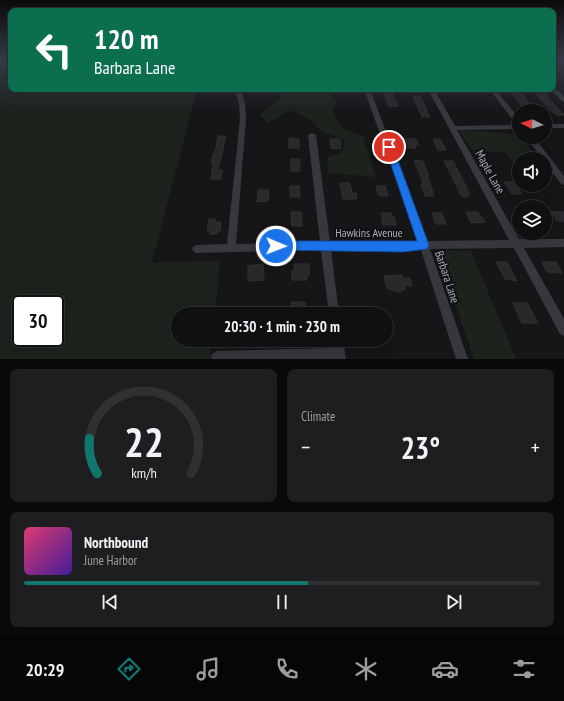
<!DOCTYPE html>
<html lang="en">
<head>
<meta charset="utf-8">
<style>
  :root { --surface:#101012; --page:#1e1e20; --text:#f1f3f6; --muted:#9c9d9f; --line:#303032; --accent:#0f766e }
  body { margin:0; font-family:"PT Sans Narrow",sans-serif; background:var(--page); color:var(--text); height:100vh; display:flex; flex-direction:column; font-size:15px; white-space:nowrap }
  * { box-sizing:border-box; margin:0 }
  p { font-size:13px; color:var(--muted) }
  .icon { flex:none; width:22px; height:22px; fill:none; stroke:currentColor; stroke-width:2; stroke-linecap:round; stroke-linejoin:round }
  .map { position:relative; height:359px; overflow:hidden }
  .details { display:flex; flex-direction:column; gap:10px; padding:10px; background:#09090a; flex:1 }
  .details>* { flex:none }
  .guide { position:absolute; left:8px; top:8px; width:548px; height:84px; border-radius:8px; box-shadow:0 4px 16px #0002,0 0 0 1px var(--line); background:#0b6e4f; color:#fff; overflow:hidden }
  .needle { width:26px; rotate:275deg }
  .tools { position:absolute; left:512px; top:104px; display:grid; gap:8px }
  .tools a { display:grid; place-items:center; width:40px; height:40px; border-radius:50%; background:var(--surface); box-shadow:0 4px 16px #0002,0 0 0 1px var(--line); font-size:20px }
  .speed { position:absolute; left:12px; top:295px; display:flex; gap:8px; font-size:20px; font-weight:700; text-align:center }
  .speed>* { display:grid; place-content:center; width:52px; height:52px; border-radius:50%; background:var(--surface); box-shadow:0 4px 16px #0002,0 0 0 1px var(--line); line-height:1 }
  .speed .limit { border:2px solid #111; border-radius:6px; background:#fff; color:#111 }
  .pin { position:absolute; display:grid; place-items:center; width:34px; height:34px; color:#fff; margin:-17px; border:2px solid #fff; border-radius:50%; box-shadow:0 1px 4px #0007 }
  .me { position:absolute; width:44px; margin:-22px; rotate:91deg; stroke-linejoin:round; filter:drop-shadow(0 0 3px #0008) }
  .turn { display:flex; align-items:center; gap:14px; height:84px; padding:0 20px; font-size:18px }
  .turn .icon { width:52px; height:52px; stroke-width:2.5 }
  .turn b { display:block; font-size:28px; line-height:34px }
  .big { font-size:30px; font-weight:700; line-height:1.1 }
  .details .tile { flex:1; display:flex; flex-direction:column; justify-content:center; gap:6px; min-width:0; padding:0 14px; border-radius:8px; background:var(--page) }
  .details .dial { align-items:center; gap:0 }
  .dial svg { height:104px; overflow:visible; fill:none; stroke:var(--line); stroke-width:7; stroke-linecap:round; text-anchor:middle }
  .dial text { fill:var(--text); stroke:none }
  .song { display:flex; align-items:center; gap:12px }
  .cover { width:48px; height:48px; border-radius:6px; background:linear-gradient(135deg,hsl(340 70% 55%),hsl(260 70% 35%)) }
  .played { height:4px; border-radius:2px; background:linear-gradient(90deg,var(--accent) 55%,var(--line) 55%) }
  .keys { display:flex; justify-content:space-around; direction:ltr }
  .heat { display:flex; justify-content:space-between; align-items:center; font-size:22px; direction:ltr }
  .details .tiles { flex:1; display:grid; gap:10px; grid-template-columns:1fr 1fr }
  .tile:last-child { grid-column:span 2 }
  .trip { position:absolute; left:171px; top:307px; width:222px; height:40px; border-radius:20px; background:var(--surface); box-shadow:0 4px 16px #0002,0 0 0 1px var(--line); font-weight:700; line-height:40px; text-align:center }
  .tab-bar { display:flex; height:64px; justify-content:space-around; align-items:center; background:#060607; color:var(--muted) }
  .tab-bar .icon { width:28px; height:28px }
  .tab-bar .current { color:var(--accent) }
  .tab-bar b { font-size:18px; color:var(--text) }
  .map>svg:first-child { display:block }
</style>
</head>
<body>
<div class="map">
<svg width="564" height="359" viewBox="0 0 564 359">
  <rect width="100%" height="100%" fill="#161618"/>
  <!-- green -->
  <g fill="#1c231d" fill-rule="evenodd">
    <path d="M5 61H11V89H197L152 262 220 261 215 314H178V340H212L210 359H0V66ZM21 304H55V338H21Z"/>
    <path d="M280 89H327L337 102 333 110 342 129 363 136 376 177 328 173 327 157 342 153 345 139 324 133 310 120 291 110 268 123 259 115 280 98Z"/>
    <path d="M458 130 504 133 520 137 539 159H519V169L506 153 473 150Z"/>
    <path d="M437 250 471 251 516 359H474Z"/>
  </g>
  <!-- building -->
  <g fill="#29292c" stroke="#303034">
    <path d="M382 89H390L398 106 389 107Z"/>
    <path d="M512 93H519L524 96 535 111H525Z"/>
    <path d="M536 94H545L564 115H557L550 110Z"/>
    <path d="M413 96H420L430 117H422Z"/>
    <path d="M218 136H226L218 170H222L221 179H211L213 162H211L213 154H215Z"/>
    <path d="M289 138 299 139V148H289Z"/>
    <path d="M330 139H340L341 149 331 148Z"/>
    <path d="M402 139H416L419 145H415L416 148H406Z"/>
    <path d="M433 139H440L446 150H438Z"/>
    <path d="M291 159H300L299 171H291Z"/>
    <path d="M422 160 429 175H427L434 196H425L421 184 423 182 414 161Z"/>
    <path d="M444 161H453L470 194H467L468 197H462Z"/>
    <path d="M504 182H514L522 194H512Z"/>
    <path d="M340 183H350L352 193H356L357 199H343Z"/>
    <path d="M290 186H299L300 197H290Z"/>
    <path d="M376 186H385L388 196 378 195Z"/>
    <path d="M258 190H269L268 201 257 202Z"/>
    <path d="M291 212H301L302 226H292Z"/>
    <path d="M466 212H478L485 222 471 223Z"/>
    <path d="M551 212H564V221H557Z"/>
    <path d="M381 213H391L392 217H394L396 225H383Z"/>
    <path d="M432 213H442L446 224H436Z"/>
    <path d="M209 219H215V222H221L220 231H218L217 234H210L211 231H207Z"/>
    <path d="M496 262H507L517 281 505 279Z"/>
    <path d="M542 262H556L562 273 547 272Z"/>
    <path d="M263 264 264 280 248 281V266Z"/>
    <path d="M294 264H309V276H306L307 280H292V271H295Z"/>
    <path d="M402 275V278H410L412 286 404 285 405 290H400L401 292 387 289 384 276Z"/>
    <path d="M291 302H305L306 314H291Z"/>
    <path d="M513 303H527L538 323H522Z"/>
  </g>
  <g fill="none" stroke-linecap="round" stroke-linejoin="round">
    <!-- street -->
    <g fill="#37383d" fill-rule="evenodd">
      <path d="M553 87 564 96V102L562 101 550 89H553Z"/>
      <path d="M235 89H241L245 104 246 119 236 244 320 242 308 135 312 133 316 135 330 242 403 243 418 241 364 89H370L427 241 509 240 428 89H434L455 126 517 125 489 89H495L519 118V129L457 130 519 239H564V247L524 248 564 319V336L560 334 514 248 430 249 468 359H456L421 250 403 251 331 250 339 314H329L321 250 197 253 194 252 192 249 194 246 197 245 227 244 240 119 239 104Z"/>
      <rect x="545" y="124" width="19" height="4"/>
      <path d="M526 137H534L564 176V185L561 184 545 162V159H542Z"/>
      <path d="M331 340H343L346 359H212L211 357 213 353 217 351 333 348Z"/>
    </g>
  </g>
  <!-- sky -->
  <linearGradient id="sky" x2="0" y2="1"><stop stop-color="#0c0c0d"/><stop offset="0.54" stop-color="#363c48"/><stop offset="1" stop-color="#363c48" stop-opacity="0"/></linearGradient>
  <rect width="564" height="112" fill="url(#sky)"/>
  <!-- route -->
  <path fill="#1a73e8" stroke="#114b97" d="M389 144 393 147 429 245 427 249 403 252 272 250 271 246 272 243 276 241H417L385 147Z"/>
  <g text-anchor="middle" stroke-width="4" stroke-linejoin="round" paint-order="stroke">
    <!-- street labels -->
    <g font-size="12" fill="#a8adb8" stroke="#111113">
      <text transform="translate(490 172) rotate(61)" y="4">Maple Lane</text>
      <text x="369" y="237">Hawkins Avenue</text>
      <text transform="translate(447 277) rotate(72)" y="4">Barbara Lane</text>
    </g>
  </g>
</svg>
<div class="tools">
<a><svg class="needle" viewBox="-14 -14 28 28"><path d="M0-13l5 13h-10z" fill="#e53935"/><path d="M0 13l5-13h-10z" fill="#9c9d9f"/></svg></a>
<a><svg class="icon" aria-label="sound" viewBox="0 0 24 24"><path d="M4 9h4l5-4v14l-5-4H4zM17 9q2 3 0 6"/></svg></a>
<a><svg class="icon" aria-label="layers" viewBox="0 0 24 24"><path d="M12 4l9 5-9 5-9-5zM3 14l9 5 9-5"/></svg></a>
</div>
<div class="speed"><div class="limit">30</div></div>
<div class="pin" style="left:389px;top:147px;background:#d93025"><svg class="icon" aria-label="arrive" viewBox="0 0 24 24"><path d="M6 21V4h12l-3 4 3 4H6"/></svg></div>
<svg class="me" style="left:276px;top:246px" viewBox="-20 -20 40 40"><circle r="17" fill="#1a73e8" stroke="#fff" stroke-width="3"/><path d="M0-11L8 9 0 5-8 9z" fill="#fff"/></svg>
<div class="trip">20:30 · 1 min · 230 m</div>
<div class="guide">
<div class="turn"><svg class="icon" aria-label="left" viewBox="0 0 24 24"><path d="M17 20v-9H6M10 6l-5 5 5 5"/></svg><div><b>120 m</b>Barbara Lane</div></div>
</div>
</div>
<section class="details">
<div class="tiles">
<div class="tile dial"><svg viewBox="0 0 100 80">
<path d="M14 69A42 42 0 1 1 86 69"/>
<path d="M14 69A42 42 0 0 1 8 42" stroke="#0f766e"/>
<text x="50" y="56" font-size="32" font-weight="700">22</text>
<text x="50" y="72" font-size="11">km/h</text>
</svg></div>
<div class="tile"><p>Climate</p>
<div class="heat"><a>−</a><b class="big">23°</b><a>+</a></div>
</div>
<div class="tile">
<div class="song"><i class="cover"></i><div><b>Northbound</b><p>June Harbor</p></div></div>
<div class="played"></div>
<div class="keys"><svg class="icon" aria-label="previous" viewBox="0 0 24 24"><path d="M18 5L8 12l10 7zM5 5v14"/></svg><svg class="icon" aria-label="pause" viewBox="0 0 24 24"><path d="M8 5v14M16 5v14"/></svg><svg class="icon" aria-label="next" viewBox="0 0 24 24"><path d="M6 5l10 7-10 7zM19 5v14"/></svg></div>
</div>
</div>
</section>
<nav class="tab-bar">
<b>20:29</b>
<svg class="icon current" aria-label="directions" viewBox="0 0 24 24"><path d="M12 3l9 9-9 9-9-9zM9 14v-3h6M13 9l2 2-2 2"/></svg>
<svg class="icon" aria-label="music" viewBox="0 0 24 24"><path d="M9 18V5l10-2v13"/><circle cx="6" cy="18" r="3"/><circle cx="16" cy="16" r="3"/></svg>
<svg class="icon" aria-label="phone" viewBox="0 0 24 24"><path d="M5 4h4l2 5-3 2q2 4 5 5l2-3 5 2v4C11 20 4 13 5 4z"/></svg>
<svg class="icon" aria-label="climate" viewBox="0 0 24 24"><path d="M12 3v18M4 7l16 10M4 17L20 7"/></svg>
<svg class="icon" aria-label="car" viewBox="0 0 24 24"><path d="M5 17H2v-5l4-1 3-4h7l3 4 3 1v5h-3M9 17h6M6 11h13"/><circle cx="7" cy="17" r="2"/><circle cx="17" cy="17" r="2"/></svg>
<svg class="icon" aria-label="filters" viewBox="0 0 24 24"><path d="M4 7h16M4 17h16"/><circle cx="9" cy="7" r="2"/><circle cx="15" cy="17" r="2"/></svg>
</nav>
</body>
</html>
